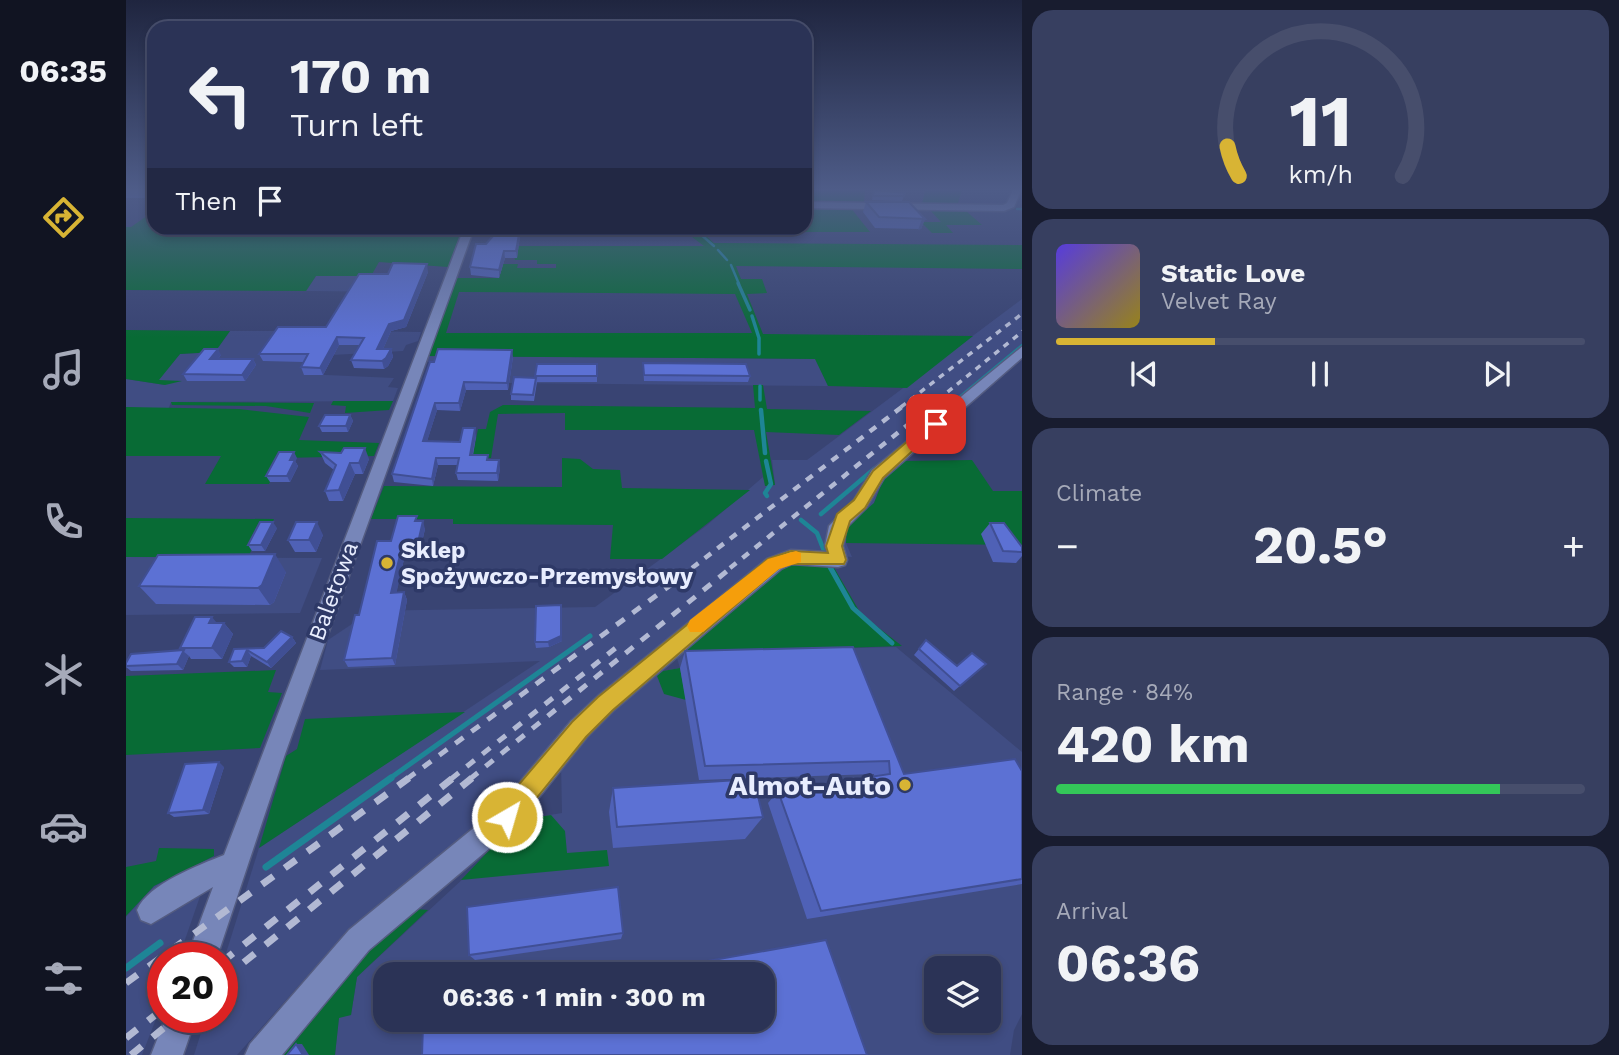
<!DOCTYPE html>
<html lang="en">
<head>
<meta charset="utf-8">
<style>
  :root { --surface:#2b3356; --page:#373f60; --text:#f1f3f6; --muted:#a6aab9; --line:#474e6c; --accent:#d8b434 }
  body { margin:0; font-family:"Work Sans",sans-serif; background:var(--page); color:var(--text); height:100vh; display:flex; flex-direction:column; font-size:26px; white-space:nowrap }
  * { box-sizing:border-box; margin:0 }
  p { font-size:23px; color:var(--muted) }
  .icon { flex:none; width:38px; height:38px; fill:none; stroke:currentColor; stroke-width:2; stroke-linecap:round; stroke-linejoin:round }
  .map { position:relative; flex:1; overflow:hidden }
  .side { display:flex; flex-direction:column; gap:10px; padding:10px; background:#181c2f; width:597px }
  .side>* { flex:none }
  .banner { position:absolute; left:21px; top:21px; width:665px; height:214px; border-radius:21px; box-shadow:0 4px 10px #0003,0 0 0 2px var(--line); background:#2b3356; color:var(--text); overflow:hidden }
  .tools { position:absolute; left:798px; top:956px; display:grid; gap:14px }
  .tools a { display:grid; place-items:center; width:77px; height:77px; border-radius:14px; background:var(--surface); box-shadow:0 4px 10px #0003,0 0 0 2px var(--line); font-size:35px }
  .speed { position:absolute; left:21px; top:942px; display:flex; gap:14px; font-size:35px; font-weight:700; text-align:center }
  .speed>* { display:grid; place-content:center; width:91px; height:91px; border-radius:50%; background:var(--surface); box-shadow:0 4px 10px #0003,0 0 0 2px var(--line); line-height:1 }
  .speed .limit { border:10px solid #d22; background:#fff; color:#111 }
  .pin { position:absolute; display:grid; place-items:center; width:60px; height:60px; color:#fff; margin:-30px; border-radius:14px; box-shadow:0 4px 10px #0006 }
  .me { position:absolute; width:77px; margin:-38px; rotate:38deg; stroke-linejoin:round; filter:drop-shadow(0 0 5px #0008) }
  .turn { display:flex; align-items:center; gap:24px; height:147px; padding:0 28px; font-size:32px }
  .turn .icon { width:91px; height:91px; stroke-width:2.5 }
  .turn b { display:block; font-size:49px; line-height:60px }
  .then { display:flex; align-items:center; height:66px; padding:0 28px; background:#0003; gap:14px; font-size:26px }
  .big { font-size:52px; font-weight:700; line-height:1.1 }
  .side .widget { flex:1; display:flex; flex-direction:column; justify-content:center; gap:10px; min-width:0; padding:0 24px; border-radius:21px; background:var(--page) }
  .side .dial { align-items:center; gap:0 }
  .dial svg { height:182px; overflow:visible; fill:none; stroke:var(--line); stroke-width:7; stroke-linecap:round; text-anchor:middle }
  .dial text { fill:var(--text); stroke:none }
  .song { display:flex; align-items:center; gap:21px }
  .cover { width:84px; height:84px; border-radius:10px; background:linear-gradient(135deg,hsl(250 70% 55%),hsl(50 70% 35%)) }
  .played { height:7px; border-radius:4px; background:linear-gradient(90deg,var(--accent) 30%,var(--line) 30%) }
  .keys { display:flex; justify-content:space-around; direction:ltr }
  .heat { display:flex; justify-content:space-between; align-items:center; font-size:38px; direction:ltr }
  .charge { height:10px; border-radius:5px; background:linear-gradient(90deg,#34c759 84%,var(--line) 0) }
  .trip { position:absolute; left:247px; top:962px; width:402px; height:70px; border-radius:21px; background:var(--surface); box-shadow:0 4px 10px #0003,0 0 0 2px var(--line); font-weight:700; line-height:70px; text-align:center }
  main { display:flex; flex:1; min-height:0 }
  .tabs { display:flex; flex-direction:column; width:126px; justify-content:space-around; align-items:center; background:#111422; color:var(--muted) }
  .tabs .icon { width:49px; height:49px }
  .tabs .on { color:var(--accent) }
  .tabs b { font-size:32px; color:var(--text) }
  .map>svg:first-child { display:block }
</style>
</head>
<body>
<main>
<nav class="tabs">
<b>06:35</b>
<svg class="icon on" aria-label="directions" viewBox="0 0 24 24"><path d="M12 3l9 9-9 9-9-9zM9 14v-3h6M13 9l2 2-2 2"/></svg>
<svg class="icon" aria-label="music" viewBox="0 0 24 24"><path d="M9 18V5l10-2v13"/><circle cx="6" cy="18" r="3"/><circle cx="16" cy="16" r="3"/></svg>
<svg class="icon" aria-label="phone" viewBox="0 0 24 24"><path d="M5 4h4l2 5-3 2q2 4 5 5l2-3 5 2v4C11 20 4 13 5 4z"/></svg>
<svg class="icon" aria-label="climate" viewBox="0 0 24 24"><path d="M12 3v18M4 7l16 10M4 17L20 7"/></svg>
<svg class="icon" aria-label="car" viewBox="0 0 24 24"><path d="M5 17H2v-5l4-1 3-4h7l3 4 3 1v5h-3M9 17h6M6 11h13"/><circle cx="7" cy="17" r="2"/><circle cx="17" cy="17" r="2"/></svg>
<svg class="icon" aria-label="filters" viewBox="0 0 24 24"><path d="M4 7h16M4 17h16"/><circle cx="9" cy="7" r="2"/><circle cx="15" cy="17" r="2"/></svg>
</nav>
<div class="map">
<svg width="897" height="1055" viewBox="0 0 897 1055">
  <rect width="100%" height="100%" fill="#394473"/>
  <!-- built -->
  <g fill="#404d83" fill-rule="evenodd">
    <path d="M190 276H245L282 292 180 291Z"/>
    <path d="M896 299V359L758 477 748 503 720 543 726 557 672 552 642 560 519 656 472 698 366 815 208 946 111 1055H68L80 1017H96V966L133 848 414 661 194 670 202 640 232 620 235 611 469 607 580 526 637 477 640 486 649 484 646 460H681Z"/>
    <path d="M104 331H228L295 332 292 341 280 345 277 351 189 356 178 374 268 378 262 387 272 388 267 401 45 402 42 410 0 407V379L39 385 32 380 54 354 89 352Z"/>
    <path d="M301 356 690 359 702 386 383 383 299 361Z"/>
    <path d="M0 557 196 558 174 613 0 615Z"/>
    <path d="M770 647 896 752 897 1012 888 1030 884 1055H209L213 1017 225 1015 231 977 340 876 392 820 436 813 435 763 480 716 511 691 537 671 554 668 551 658 555 653ZM810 968H863V1020H810ZM259 975H637V1020H259Z"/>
    <path d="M88 856 53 957H37V1001L16 1055H0V917L28 886Z"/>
  </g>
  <!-- green -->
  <g fill="#086b35" fill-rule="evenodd">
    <path d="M683 190H739L738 202 679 204V199L685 196Z"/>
    <path d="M799 190H836L832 203 836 205 796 204Z"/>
    <path d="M724 207 744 232H576L588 243 896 245V269L610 266 615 279H636L641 293 621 294 637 334 847 336 781 388 702 386 689 359 301 356 331 278H373L377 264H392L391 268H430V264H411V260H389L386 246H578L562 234 565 233 563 231 411 230 412 228H679V208ZM333 292 609 294 626 333H320Z"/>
    <path d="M896 208 839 210 856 225H820L827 233H806L795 222H815L803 209Z"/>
    <path d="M25 213H28V228L336 230 322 267 253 262 245 276H190L180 291 0 290V227H5Z"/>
    <path d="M0 330 104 331 89 352 54 354 33 380 56 381 39 385 0 379Z"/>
    <path d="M627 385H637L641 409 745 411 713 435 640 432 649 485 639 486 628 430H439V413L372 414 365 458 267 457 347 455 352 429H360L364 412 377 405 629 408Z"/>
    <path d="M207 401H267L263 410 219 413 220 406 205 405Z"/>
    <path d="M45 402 188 403 184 413 140 406 46 405Z"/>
    <path d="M0 407 113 409 183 417 173 440 253 443 248 456 156 458 143 484H79L95 456H0Z"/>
    <path d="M436 458 454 459 467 469 494 470 496 488 624 490 536 559H484L487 525 327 524V519H245L258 486 436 487Z"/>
    <path d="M846 460 867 491H896V545L720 543 721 526 748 503 758 478 779 461Z"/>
    <path d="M0 518 148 519 144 528H137L122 557H0Z"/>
    <path d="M662 561 706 564 735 614 776 646 555 653Z"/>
    <path d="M554 668 560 700 538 694 531 676 537 671Z"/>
    <path d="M150 670 142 692 156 693 134 748 0 755V676Z"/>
    <path d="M339 712 133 848 160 756 171 749 179 719Z"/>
    <path d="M425 815 439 831 441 853 481 850 483 866 335 880 392 820Z"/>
    <path d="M33 848 88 849V856L28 886 0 916V867L30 861Z"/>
    <path d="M290 909 302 910 231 977 225 1015 213 1018 209 1055H156L221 969Z"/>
  </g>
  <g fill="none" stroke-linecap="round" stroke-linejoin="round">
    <!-- stream-far4 -->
    <g stroke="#1e8596" stroke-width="2.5">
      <path d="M891 209H897"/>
      <path d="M572 232 588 246"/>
      <path d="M592 250 601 260"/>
      <path d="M605 265 613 284"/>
    </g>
    <!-- stream-far3 -->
    <g stroke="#1e8596" stroke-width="3.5">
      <path d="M612 283 624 310"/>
      <path d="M626 316 633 338V354"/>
      <path d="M634 386V400"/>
      <path d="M822 407 897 345"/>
    </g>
    <!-- stream-far2 -->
    <g stroke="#1e8596" stroke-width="4.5">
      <path d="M635 410 639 453"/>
      <path d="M790 434 824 406"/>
      <path d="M640 461 645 484 639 493 641 496"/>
      <path d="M695 514 748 469"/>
      <path d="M675 520 691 533 700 556"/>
    </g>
    <!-- stream-far1 -->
    <g stroke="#1e8596" stroke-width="5">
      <path d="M704 567 727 608 766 643"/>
      <path d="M263 779 464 636"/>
    </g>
    <!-- stream -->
    <g stroke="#1e8596" stroke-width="7">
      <path d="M140 867 265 778"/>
      <path d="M0 968 34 943"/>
    </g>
    <defs>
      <g id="minor">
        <path d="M887 190H895L888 207 878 211 679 208V202L877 205 881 203Z"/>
        <path d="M338 228H348L159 754 91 957H61L87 887 25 924 15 920 11 910C22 884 73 865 98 855Z"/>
        <path d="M897 346V357L758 478 740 508 720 528 717 546 721 560 719 565 712 567 666 564 655 569 488 710 461 737 390 826 243 950 156 1055H119L124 1044 223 930 372 808 445 721 472 696 641 559 665 550 701 552 699 546 703 526 728 500 746 470Z"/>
        <path d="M40 1017H70L57 1055H25Z"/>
      </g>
    </defs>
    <!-- minor casing -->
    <use href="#minor" stroke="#545c81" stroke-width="3"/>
    <!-- minor -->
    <use href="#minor" fill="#7786b9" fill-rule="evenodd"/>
    <!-- rail-far3 -->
    <g stroke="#b2b9d3" stroke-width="3.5" stroke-dasharray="6 6" stroke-linecap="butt">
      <path d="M775 407 897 313"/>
      <path d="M803 407 897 331"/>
    </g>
    <!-- rail-far2 -->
    <g stroke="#b2b9d3" stroke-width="4.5" stroke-dasharray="8 8" stroke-linecap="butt">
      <path d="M566 568 777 406"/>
      <path d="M604 568 805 406"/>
    </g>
    <!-- rail-far1 -->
    <g stroke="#b2b9d3" stroke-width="5" stroke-dasharray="10 10" stroke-linecap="butt">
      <path d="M281 779 569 567"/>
      <path d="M325 779 496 643"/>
      <path d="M344 779 606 567"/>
    </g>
    <!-- rail -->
    <g stroke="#b2b9d3" stroke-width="7" stroke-dasharray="14 14" stroke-linecap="butt">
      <path d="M96 962 327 778"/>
      <path d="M96 980 346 778"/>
      <path d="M0 983 283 778"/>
      <path d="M0 1038 37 1009"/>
      <path d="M5 1055 51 1017"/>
    </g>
  </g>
  <!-- wall -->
  <g fill="#4f61b6">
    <rect x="0" y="190" width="28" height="8"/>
    <path d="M748 190 778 196 776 201 746 200Z"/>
    <path d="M740 202 799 219 795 229 749 228 737 212Z"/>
    <path d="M369 228H411L409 236H394L391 258H379L373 278 345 275 344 267 367 236Z"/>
    <path d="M302 272 280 327 265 331 257 349H265L267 357 262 366 258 369 228 368 225 360 234 345H213L197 375H178L175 367 178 362 137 361 133 354 200 327 262 274Z"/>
    <path d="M95 355 92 359H127L130 365 119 381H61L57 374Z"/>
    <path d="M387 357 382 390H340L334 411 311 410 301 441 334 442 350 436 347 455H362V460L374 468 372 481 332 480 330 473 332 465H312L307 486 268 482 266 474 304 362Z"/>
    <path d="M517 363 624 376 622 382 518 381Z"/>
    <path d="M411 364H471V382H411L408 401 385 400V394L410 378Z"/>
    <path d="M224 415 227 421 222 432H196L193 426Z"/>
    <path d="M194 452 243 459 237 474H229L217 501H203L199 491 208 470 199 463Z"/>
    <path d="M171 458 169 461 172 466 164 482H144L140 476Z"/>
    <path d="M292 521 299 529 292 559H278L270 593 278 592 281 600 269 665 222 667 218 660 233 615 265 541Z"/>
    <path d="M864 523 896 547V556L890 563 867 562 855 534Z"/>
    <path d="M151 528 139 551H126L122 545Z"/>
    <path d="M197 535 190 552H169L162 540Z"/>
    <path d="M160 572 148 602 144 605 30 604 13 586Z"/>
    <path d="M91 623H98L107 634 96 659H65L63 656 57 670 5 671 0 667V663L56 650 54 648Z"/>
    <path d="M166 637 170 643 145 668 125 656 121 667H108L103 662 108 649 138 648Z"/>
    <path d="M800 640 831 666 860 664 828 691 788 655Z"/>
    <path d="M436 641 423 647 410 648 409 642Z"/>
    <path d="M727 647 778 774 896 771V884L681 919 642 803 652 791 748 777V774L573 780 554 668 559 651Z"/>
    <path d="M98 767 83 814 48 817 42 813Z"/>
    <path d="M487 788 637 817 619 839 487 848 483 812Z"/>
    <path d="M497 933 495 939 349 960 343 955Z"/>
  </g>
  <!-- shaded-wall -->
  <g fill="#404f94">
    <path d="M796 219H799L795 229 792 230Z"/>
    <path d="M394 229V236L391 258 390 251Z"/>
    <path d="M378 251 379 258 373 278V270Z"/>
    <path d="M301 264 302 272 280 327 265 331 254 356 251 349 263 324Z"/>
    <path d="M211 337 213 345 197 375 194 368Z"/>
    <path d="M92 349 95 355 87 365 84 359Z"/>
    <path d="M265 349 267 357 262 366 258 369 256 361Z"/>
    <path d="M386 350 387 357 382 390 381 383Z"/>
    <path d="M127 359 130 365 119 381 116 375Z"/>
    <path d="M338 382 340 390 334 411 333 403Z"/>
    <path d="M309 403 311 410 299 448 297 441Z"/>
    <path d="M224 415 227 421 222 432 220 426Z"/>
    <path d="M349 428 350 436 345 463 344 455Z"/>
    <path d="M239 448 243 459 237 474 233 463Z"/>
    <path d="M168 452 171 458 169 461 172 466 164 482 161 476 164 460Z"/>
    <path d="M310 458 312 465 307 486 306 479Z"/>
    <path d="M373 460 374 468 372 481 371 473Z"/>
    <path d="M224 463 229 474 217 501 213 490Z"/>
    <path d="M297 521 299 529 292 559 290 551Z"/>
    <path d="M147 522 151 528 139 551 135 545Z"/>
    <path d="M191 522 197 535 190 552 183 540Z"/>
    <path d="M275 551 278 559 269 600 265 593Z"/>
    <path d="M149 554 160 572 148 602 144 605 132 588Z"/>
    <path d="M278 592 281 600 269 665 266 658Z"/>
    <path d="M435 611 436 641 423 647 422 642Z"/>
    <path d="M86 617 95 628 98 623 107 634 96 659 86 648 83 623Z"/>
    <path d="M166 637 170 643 145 668 141 662Z"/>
    <path d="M121 650 125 656 121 667 116 661Z"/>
    <path d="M57 651 63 656 57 670 51 664Z"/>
    <path d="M93 762 98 767 83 814 77 810Z"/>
    <path d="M170 1044H176L183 1055H177Z"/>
  </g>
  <!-- building -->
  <g fill="#5c71d4" stroke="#404f94" stroke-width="2">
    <path d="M748 190 779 193 778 196H747Z"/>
    <path d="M740 202H783L799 219 753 217Z"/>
    <path d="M369 228H409V229H394L390 251H378L373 270 344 267 350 244H360L367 236Z"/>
    <path d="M267 263 301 264 278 320 263 324 251 349H265L260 358 256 361 225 360 238 338 211 337 194 368 175 367 182 354H133L152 327H200L233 274H262Z"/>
    <path d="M78 349H92L84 359H127L116 375 57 374Z"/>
    <path d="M312 349 386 350 381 383 338 382 333 403H309L297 441 334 442 337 428H349L344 455H362L361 460H373L371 473H330L333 458H310L306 479 266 474 304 362H308Z"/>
    <path d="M517 363 620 364 624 376 518 375Z"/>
    <path d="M411 364H471V376H409Z"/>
    <path d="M388 377 410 378 407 395 385 394Z"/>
    <path d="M199 415H224L220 426H193Z"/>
    <path d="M218 448H239L233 463H224L213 490 199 491 210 465 194 452 215 453Z"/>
    <path d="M153 452H168L164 460H169L161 476H140Z"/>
    <path d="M272 516H291L289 521H297L290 551H275L265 593 278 592 266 658 218 660 229 615H233L251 541H265Z"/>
    <path d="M134 522H147L135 545H122Z"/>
    <path d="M170 522H191L183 540H162Z"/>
    <path d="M864 523H878L896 547V552L877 551Z"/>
    <path d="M149 554 136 585 132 588 13 586 32 555Z"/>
    <path d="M435 605V636L422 642H409L410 606Z"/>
    <path d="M69 617H86L83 623H98L86 648H54Z"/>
    <path d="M155 631 166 637 141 662 121 650 116 661 103 662 108 649 138 648Z"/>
    <path d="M800 640 831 666 846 653 860 664 834 686 793 649Z"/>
    <path d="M727 647 778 774 889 759 896 771V879L695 911 652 791 764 774 763 761 579 766 559 651Z"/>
    <path d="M58 650 51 664 0 666V663L5 654Z"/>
    <path d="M93 762 77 810 42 813 59 764Z"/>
    <path d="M628 779 637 817 491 827 487 788Z"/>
    <path d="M492 887 497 933 343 955 341 907Z"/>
    <path d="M700 940 741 1055H296L297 1025 325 1020H637V975H503Z"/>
    <path d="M170 1044 177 1055H161Z"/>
  </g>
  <!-- sky -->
  <linearGradient id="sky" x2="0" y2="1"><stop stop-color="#1f253f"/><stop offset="0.56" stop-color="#4e5c88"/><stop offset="1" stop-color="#4e5c88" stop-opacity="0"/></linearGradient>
  <rect width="897" height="338" fill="url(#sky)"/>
  <!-- route -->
  <path fill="#d8b434" stroke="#8c7522" stroke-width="2" d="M805 421 816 424 757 478 739 508 724 521 716 546 720 560 718 564H665L653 568 487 710 460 737 389 825 381 828 372 825 369 817 372 809 446 722 472 697 642 559 665 551 702 553 700 546 711 514 728 500 747 471Z"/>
  <!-- slow -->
  <path fill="#f59e0b" d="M670 551 675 553V562L653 569 577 632H564L561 626 564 620 642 559Z"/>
  <!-- markers -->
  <g fill="#d8b434" stroke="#2e3967" stroke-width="2.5">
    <circle cx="261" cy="563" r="7"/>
    <circle cx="779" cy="785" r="7"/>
  </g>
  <g text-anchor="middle" stroke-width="7" stroke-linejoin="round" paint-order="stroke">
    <!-- poi labels -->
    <g font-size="23" font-weight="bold" fill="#e8edfe" stroke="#2e3967" text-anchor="start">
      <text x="275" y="558">Sklep<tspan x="275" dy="26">Spożywczo-Przemysłowy</tspan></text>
    </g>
    <!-- street labels -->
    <g font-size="23" fill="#e8edfe" stroke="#2e3967">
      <text transform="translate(207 591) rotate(-70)" y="8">Baletowa</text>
    </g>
    <!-- near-poi labels -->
    <g font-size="28" font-weight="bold" fill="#e8edfe" stroke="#2e3967" text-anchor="end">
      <text x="765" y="795">Almot-Auto</text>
    </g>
  </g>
</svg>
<div class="tools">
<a><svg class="icon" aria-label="layers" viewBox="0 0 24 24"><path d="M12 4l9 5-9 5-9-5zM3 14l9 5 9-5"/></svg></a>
</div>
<div class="speed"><div class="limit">20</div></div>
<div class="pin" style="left:810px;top:424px;background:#d93025"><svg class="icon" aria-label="arrive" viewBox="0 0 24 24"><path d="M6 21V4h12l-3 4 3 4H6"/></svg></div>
<svg class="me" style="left:381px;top:817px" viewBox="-20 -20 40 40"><circle r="17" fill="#d8b434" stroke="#fff" stroke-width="3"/><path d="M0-11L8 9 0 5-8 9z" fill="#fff"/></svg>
<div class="trip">06:36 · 1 min · 300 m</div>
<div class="banner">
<div class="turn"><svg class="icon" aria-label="left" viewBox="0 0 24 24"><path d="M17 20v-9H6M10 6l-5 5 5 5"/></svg><div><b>170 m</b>Turn left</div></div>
<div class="then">Then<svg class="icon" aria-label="arrive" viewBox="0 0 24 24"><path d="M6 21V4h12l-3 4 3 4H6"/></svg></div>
</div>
</div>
<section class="side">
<div class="widget dial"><svg viewBox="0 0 100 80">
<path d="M14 69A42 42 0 1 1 86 69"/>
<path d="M14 69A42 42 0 0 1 9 56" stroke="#d8b434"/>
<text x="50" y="56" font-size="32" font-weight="700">11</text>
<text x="50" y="72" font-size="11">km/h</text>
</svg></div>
<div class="widget">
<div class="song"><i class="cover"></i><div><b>Static Love</b><p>Velvet Ray</p></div></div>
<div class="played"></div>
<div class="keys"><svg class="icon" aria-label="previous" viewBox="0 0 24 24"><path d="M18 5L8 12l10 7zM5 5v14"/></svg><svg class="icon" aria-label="pause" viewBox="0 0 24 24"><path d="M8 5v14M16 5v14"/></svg><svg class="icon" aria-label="next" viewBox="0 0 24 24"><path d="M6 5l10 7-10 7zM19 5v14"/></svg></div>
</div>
<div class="widget"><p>Climate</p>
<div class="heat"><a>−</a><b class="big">20.5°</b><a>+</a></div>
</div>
<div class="widget"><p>Range · 84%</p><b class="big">420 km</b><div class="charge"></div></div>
<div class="widget"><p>Arrival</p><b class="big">06:36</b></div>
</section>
</main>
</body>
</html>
